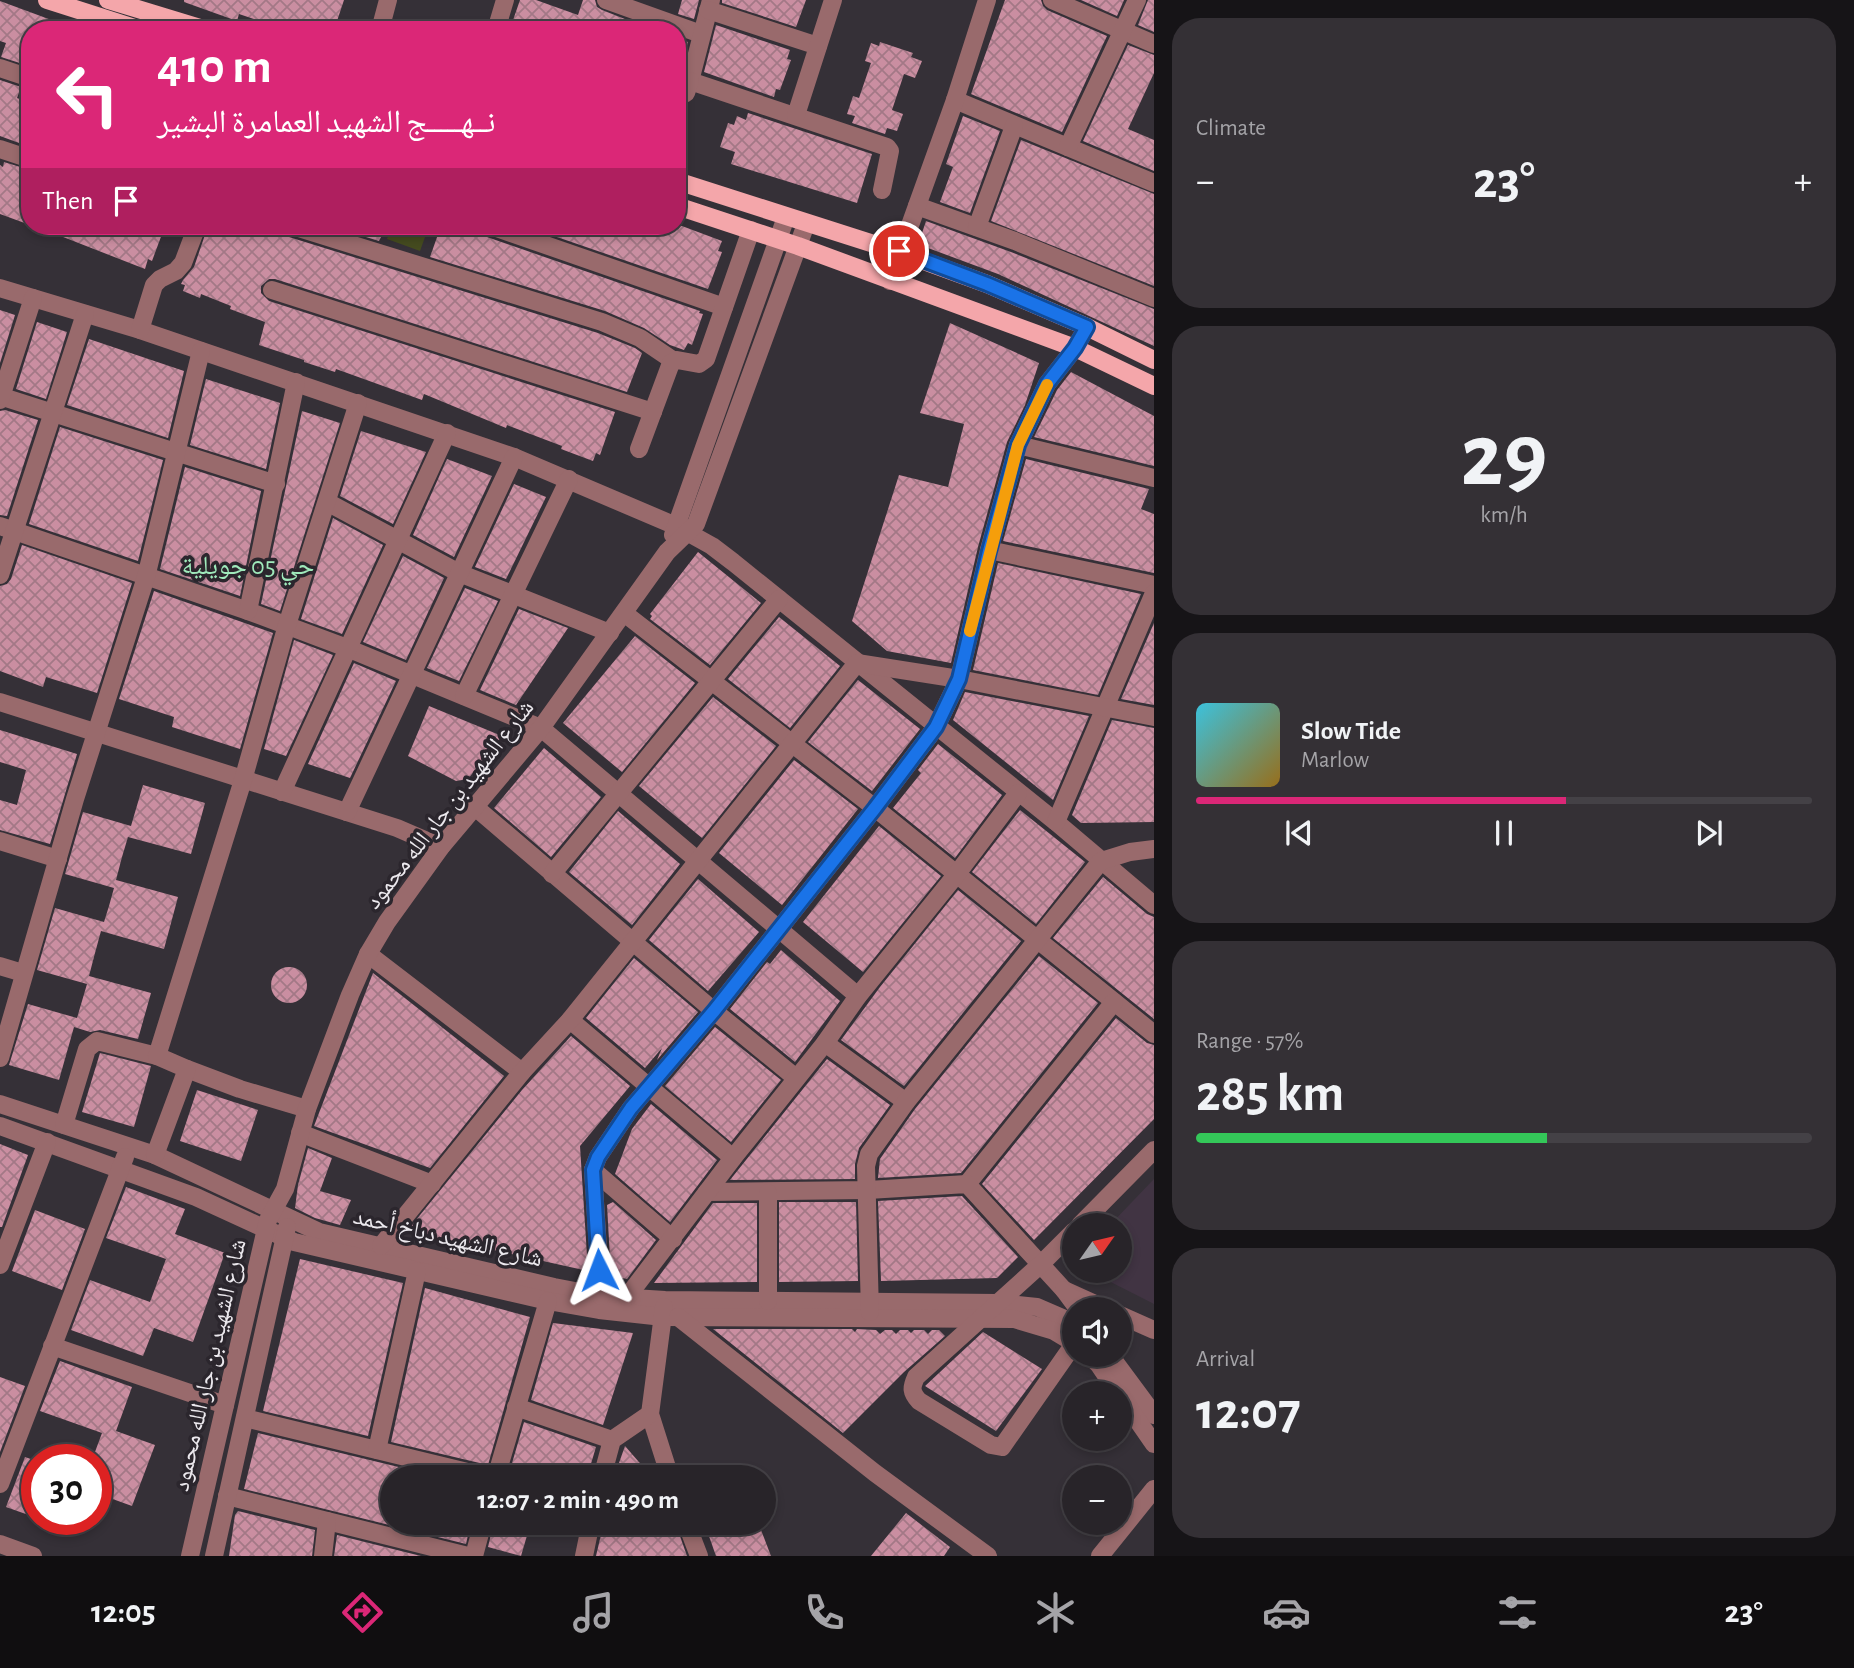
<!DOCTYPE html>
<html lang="en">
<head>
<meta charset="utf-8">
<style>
  :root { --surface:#282429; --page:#343035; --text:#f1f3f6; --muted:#a5a4a8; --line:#444146; --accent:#db2777 }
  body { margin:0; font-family:"Alegreya Sans","Noto Naskh Arabic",sans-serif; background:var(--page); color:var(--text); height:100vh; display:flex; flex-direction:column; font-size:26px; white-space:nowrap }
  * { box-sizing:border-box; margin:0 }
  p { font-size:23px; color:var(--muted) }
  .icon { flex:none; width:38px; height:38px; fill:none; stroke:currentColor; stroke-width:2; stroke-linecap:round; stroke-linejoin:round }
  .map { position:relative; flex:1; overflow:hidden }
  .panel { display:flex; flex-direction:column; gap:18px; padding:18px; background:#161417; width:700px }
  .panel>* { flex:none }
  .guide { position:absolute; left:21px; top:21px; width:665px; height:214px; border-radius:28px; box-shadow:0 4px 10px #0003,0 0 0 2px var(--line); background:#db2777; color:#fff; overflow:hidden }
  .needle { width:46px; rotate:56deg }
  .tools { position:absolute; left:1062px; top:1213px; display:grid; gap:14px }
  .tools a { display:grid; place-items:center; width:70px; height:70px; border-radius:50%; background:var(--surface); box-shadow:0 4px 10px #0003,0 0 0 2px var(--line); font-size:35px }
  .speed { position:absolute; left:21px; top:1444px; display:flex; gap:14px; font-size:35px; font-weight:700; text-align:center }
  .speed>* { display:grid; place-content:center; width:91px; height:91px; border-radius:50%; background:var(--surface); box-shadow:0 4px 10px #0003,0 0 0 2px var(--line); line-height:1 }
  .speed .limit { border:10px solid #d22; background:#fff; color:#111 }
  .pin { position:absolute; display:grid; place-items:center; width:60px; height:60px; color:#fff; margin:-30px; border:4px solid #fff; border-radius:50%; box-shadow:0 2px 7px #0007 }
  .me { position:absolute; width:77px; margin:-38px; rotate:357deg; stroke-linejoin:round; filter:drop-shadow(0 0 5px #0008) }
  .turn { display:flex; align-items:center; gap:24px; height:147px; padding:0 21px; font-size:32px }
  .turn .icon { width:91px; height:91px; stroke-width:2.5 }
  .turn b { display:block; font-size:49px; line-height:60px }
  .then { display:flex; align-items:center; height:66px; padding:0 21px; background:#0003; gap:14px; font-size:26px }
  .big { font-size:52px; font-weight:600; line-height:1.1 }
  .panel .tile { flex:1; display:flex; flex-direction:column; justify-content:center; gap:10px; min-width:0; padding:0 24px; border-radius:28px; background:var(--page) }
  .panel .dial { align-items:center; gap:0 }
  .dial b { font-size:91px; line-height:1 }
  .song { display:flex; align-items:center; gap:21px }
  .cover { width:84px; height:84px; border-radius:10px; background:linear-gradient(135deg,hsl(190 70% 55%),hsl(40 70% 35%)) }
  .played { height:7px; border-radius:4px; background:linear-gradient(90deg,var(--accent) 60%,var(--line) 60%) }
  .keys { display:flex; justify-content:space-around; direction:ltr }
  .heat { display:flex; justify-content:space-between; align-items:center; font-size:38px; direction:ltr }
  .charge { height:10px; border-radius:5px; background:linear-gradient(90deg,#34c759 57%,var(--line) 0) }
  .trip { position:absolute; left:380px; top:1465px; width:396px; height:70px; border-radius:35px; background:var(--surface); box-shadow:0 4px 10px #0003,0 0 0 2px var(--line); font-weight:600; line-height:70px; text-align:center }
  .dock { display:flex; height:112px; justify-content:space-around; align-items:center; background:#100e10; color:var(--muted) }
  .dock .icon { width:49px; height:49px }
  .dock .current { color:var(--accent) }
  .dock b { font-size:32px; color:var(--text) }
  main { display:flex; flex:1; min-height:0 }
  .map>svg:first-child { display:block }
</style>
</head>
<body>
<main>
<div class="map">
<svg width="1154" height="1556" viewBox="0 0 1154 1556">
  <defs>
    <pattern id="building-cross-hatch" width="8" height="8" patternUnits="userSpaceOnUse" patternTransform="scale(1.75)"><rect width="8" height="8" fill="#ca8ea1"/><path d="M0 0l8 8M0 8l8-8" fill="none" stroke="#a37886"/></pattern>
  </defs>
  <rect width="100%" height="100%" fill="#353037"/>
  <!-- education -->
  <path fill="#413443" d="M1154 1179V1304L1089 1271 1120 1270V1225H1110Z"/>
  <!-- pitch -->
  <path fill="#454b1f" d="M392 226H429L420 251 387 239Z"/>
  <!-- building -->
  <g fill="url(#building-cross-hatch)">
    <path d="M184 0H344L334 30H286L239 14 237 21 184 2Z"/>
    <path d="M520 0H536L578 15 583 0H595L597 7 602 10 635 23 633 30H521L511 26Z"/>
    <path d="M682 0H699L694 19 678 14Z"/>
    <path d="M722 0H806L796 27 722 3Z"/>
    <path d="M1005 0H1041L1043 6 1047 10 1107 36 1062 132 971 94Z"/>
    <path d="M1081 0H1124L1117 16Z"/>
    <path d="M1148 0H1154V32L1138 25Z"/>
    <path d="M0 1 73 28 72 30H30L29 66 1 57 6 43 0 41Z"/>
    <path d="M716 25 790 50 787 59 791 60 780 90 776 89 774 97 704 72Z"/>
    <path d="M677 38 688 42 682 65 677 63Z"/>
    <path d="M880 42 913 53 911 57 922 61 915 78 904 74 892 110 903 114 897 131 887 128 885 134 852 123 855 116 847 114 853 96 859 98 871 63 865 61 871 43 879 46Z"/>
    <path d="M1128 45 1154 55V73L1128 129 1154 140V171L1083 141Z"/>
    <path d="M0 80 21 87 17 98 30 103V147L0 136Z"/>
    <path d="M748 113 872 154 857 203 731 164 735 152 720 147 728 123 734 125 737 116 746 120Z"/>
    <path d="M963 116 1000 131 970 213 940 202 953 167 946 164Z"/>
    <path d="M1021 140 1154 194V286L991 221Z"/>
    <path d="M4 162 30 170V225L0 214V165L3 167Z"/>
    <path d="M926 221 1011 252 1154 309V346L998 274 928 248 922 242 921 236Z"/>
    <path d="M35 226H165L152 261 148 259 145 269Z"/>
    <path d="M208 226H281L283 233 289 237 598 333 635 348 642 353 627 392 275 279H269L261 286V293L269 301 615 412 600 455 596 453 593 461 561 449 562 446 507 425 506 428 424 394 422 400 336 369 335 372 304 362V360L259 345 265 322 230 309 231 306 201 294 200 298 183 291 185 285 181 284 183 280 194 267Z"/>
    <path d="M330 226H381L379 231 383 233 379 241Z"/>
    <path d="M441 226H480L482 233 487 237 700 311 699 313 703 314 692 345 688 343 684 350 670 345 644 328 605 311 430 257Z"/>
    <path d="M525 226H682L722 241 718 251 722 252 708 289Z"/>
    <path d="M0 310 15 315 0 363Z"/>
    <path d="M37 322 67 332 46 399 16 389Z"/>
    <path d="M950 323 1039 363 1025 405 1007 442 978 547 951 663 887 651 852 621 899 475 948 487 964 424 920 413Z"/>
    <path d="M89 339 184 371 168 438 67 405Z"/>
    <path d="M1071 372 1154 416V466L1034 437 1057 390Z"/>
    <path d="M206 379 280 403 266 469 190 445Z"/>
    <path d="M5 410 38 420 7 516 0 515V411Z"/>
    <path d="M302 411 340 423 280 611 261 604Z"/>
    <path d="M60 427 163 460 138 561 29 524Z"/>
    <path d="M361 431 426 452 393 524 340 496Z"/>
    <path d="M447 459 492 476 454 557 413 535Z"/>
    <path d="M1026 459 1149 489 1141 509 1154 514V573L1003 541Z"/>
    <path d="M185 467 261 491 240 596 160 569Z"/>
    <path d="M514 484 546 497 506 579 475 567Z"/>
    <path d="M333 518 383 545 342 634 301 619Z"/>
    <path d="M22 545 132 583 97 693 46 677 43 687 0 671V586L7 584 11 579Z"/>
    <path d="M698 552 761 603 710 665 650 619 652 616 650 614Z"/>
    <path d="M403 556 444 578 406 660 363 642Z"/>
    <path d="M998 563 1141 594 1098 695 973 670Z"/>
    <path d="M465 588 498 601 459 681 427 668Z"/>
    <path d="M154 591 273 633 240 749 172 727 174 717 119 699Z"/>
    <path d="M519 609 568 628 516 705 480 690Z"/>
    <path d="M779 617 840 666 790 728 728 679Z"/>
    <path d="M1154 623V705L1121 699Z"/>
    <path d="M635 636 695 683 622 772 563 723Z"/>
    <path d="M294 640 333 655 286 756 264 749Z"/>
    <path d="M354 663 396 681 350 778 308 764Z"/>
    <path d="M858 680 920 729 872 791 808 742Z"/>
    <path d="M965 692 1089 716 1053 800 953 720Z"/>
    <path d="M713 697 776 746 702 838 639 786Z"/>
    <path d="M429 706 502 736 468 779 456 781 408 756Z"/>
    <path d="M1112 720 1154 728V822L1081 823 1072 815Z"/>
    <path d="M0 730 77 754 50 844 0 830V800L17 805 26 770 0 762Z"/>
    <path d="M938 744 1002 795 955 858 893 808 921 773 918 770Z"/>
    <path d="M544 748 601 797 551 857 494 808Z"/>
    <path d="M794 760 858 809 782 905 719 853Z"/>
    <path d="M143 785 205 803 191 854 128 837 122 857 116 880 178 897 164 949 101 931 95 953 89 976 151 993 138 1039 100 1030 90 1032 74 1027 59 1080 9 1065 28 1004 77 1018 87 984 37 970 55 908 104 922 109 906 114 888 65 874 83 812 131 826Z"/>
    <path d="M1020 810 1085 862 1036 924 972 872Z"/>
    <path d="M618 811 680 864 632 925 569 872Z"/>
    <path d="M879 826 941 876 863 972 803 922Z"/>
    <path d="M1103 877 1147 914 1154 917V1019L1053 938Z"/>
    <path d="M698 879 759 932 708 991 649 940Z"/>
    <path d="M958 890 1021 941 904 1086 841 1040 880 987Z"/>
    <path d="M781 950 840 1001 795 1062 730 1009 767 962 770 964Z"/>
    <path d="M1039 956 1098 1003 961 1173 878 1178 880 1159 915 1109Z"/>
    <path d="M634 958 698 1012 657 1060 662 1048 645 1068 586 1018Z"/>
    <circle cx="289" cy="985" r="18"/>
    <path d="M373 973 504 1076 430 1168 314 1126Z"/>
    <path d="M1116 1018 1147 1043 1154 1045V1119L1034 1240 982 1184Z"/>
    <path d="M715 1027 781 1080 731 1142 665 1086Z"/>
    <path d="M571 1036 630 1086 580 1146 588 1271 407 1231 522 1090Z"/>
    <path d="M100 1053 151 1066 134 1127 82 1112Z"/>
    <path d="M827 1059 890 1105 859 1148 855 1164V1179L730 1180Z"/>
    <path d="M197 1090 258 1110 241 1161 180 1141Z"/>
    <path d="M651 1104 717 1160 670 1222 615 1174 632 1129Z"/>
    <path d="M0 1144 28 1155 2 1227H0Z"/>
    <path d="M308 1148 332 1158 320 1191 351 1200 340 1225 315 1218 295 1208 298 1185Z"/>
    <path d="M126 1187 185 1209 175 1234 225 1253 193 1342 154 1328 143 1356 71 1330 90 1280 150 1302 166 1259 106 1238Z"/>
    <path d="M962 1196 1018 1257 997 1278 881 1281 878 1201Z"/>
    <path d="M613 1202 656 1240 627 1279 611 1276 607 1205Z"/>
    <path d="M779 1202H856L858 1281 779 1282Z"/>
    <path d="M713 1203H757V1282L654 1283Z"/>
    <path d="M35 1210 85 1229 62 1290 12 1271Z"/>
    <path d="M300 1259 403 1283 368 1436 263 1411Z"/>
    <path d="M425 1288 530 1317 488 1465 391 1442Z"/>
    <path d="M553 1323 633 1333 603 1425 531 1400Z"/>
    <path d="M713 1329H852L855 1332 857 1329 876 1330 880 1334 885 1330H892L896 1334 900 1330H908L911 1333 914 1330H924L928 1334 932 1330H939L945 1336 904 1372 843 1433Z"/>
    <path d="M983 1332 1042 1369 996 1431 925 1386Z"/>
    <path d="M60 1361 132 1387 116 1431 155 1445 132 1506 107 1497 98 1522 96 1460H92L102 1433 40 1411Z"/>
    <path d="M0 1377 25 1386 0 1452Z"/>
    <path d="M524 1422 596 1447 587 1477H508Z"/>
    <path d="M258 1433 440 1477H392V1522H471L466 1544 244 1489Z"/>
    <path d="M625 1446 652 1477H614Z"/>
    <path d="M25 1457 37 1461V1518L6 1507Z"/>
    <path d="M238 1511 315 1530 312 1556H229L235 1515Z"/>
    <path d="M906 1513 950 1547 944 1556H871Z"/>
    <path d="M494 1522H531L521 1556 488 1547Z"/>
    <path d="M604 1522H675L687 1556H596Z"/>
    <path d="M704 1522H758L771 1556H716Z"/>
    <path d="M337 1535 421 1556H334Z"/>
  </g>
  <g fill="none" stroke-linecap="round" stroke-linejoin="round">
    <!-- minor -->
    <g stroke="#996a6c" stroke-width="18">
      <path d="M606 0 701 34"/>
      <path d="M711 0 690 81 887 147 890 151 882 190"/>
      <path d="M1052 0 1154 44"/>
      <path d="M708 10 818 46"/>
      <path d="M380 30 388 0"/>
      <path d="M496 30 505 0"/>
      <path d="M0 68 30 78"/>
      <path d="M677 97 686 93 690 81"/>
      <path d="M955 100 1154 183"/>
      <path d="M796 115 833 0"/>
      <path d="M1068 147 1137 0"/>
      <path d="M0 149 30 159"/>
      <path d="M917 206 1015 241 1154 298"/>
      <path d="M292 226 602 322 640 338 674 361"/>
      <path d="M491 226 724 307"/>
      <path d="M977 227 1014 126"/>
      <path d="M890 281 955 100 987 0"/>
      <path d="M0 288 140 330 514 457 676 526 712 546 733 562 1056 822 1154 905"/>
      <path d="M272 290 653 412"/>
      <path d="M140 330 154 285 160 279 176 271 183 263 197 226"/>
      <path d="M0 396 276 484"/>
      <path d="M0 400 33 298"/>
      <path d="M1018 445 1154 478"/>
      <path d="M639 449 671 363 677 360 699 364 706 359 751 230"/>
      <path d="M327 502 459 573 610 633"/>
      <path d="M0 526 248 611 347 648 541 728 858 996"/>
      <path d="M673 535 786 217"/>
      <path d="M989 550 1154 585"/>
      <path d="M0 575 85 314"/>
      <path d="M248 611 296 382"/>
      <path d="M624 613 875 808 1154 1034"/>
      <path d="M464 696 569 479"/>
      <path d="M0 702 397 828 441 847"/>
      <path d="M282 792 447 433"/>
      <path d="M475 807 714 1011 796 1078"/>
      <path d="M347 812 514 457"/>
      <path d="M1056 822 1154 593"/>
      <path d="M0 841 58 859"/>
      <path d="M552 874 779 599"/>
      <path d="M368 954 522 1072"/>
      <path d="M0 966 23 973"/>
      <path d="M570 1020 733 1158"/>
      <path d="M825 1043 906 1102"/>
      <path d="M0 1058 75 799 146 577 201 351"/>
      <path d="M187 1069 240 1089 307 1109"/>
      <path d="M0 1104 155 1155 319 1232 554 1287 601 1296 665 1300 998 1303 1037 1307 1074 1323"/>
      <path d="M64 1125 87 1049 97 1041 157 1056"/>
      <path d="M0 1126 196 1197 294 1242 548 1301 599 1310 663 1317 1014 1319 1054 1331 1074 1343"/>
      <path d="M300 1133 432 1184"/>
      <path d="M155 1155 187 1069 157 1056 243 780 287 625 358 403"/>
      <path d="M593 1170 673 1239"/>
      <path d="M967 1184 1114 1002"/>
      <path d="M707 1192 868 1190 967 1184 1064 1290 1078 1309"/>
      <path d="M1080 1225 1154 1150"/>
      <path d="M1074 1231 1041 1264 916 1377C911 1388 911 1392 919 1401L991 1445 1002 1447 1074 1344"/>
      <path d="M381 1246 522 1072 570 1020 857 663 959 679 1154 717"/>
      <path d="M0 1265 47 1142"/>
      <path d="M1064 1290 1106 1309"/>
      <path d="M601 1296 593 1170 598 1157 631 1108 714 1011 875 808 936 727 959 679 989 550 1018 445 1047 384 1075 348 1087 327"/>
      <path d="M627 1297 733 1158 825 1043 858 996 956 875 1018 793"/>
      <path d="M768 1301V1193"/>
      <path d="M664 1307 650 1414 670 1477"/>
      <path d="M870 1312 866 1166 869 1154 906 1102 1101 861 1130 852 1154 849"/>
      <path d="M1120 1315 1154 1330"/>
      <path d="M678 1317 875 1473 988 1556"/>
      <path d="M52 1346 225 1405"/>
      <path d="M1088 1354 1099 1365 1118 1393"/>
      <path d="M1109 1354 1154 1415"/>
      <path d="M1120 1395 1154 1444"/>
      <path d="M516 1407 612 1440"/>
      <path d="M245 1418 488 1477"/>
      <path d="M377 1450 417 1271"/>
      <path d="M496 1477 548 1301"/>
      <path d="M602 1477 612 1440 650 1414"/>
      <path d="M0 1484 125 1157"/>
      <path d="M227 1496 468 1556"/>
      <path d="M686 1522 699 1556"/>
      <path d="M0 1544 33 1556"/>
      <path d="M190 1556 268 1220 285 1189 307 1109 350 995 368 954 387 922 441 847 541 728 667 552 696 524 806 224"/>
      <path d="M214 1556 287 1227"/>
      <path d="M323 1556 327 1521"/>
      <path d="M474 1556 483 1522"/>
      <path d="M584 1556 591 1522"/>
      <path d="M1100 1556 1154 1489"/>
    </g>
    <!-- major -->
    <g stroke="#f4a6aa" stroke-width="18">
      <path d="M47 0 141 30"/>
      <path d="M108 0 207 30"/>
      <path d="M677 181 899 252 987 284 1087 327 1154 360"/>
      <path d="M677 206 798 246 1075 348 1154 386"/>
    </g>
  </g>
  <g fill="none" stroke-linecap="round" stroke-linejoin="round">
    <defs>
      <path id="route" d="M599 1270 593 1170 598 1157 631 1108 714 1011 875 808 936 727 959 679 989 551 1018 445 1047 384 1075 348 1087 327 987 284 899 251"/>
    </defs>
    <!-- route casing -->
    <use href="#route" stroke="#114b97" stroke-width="18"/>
    <!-- route -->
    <use href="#route" stroke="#1a73e8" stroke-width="12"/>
    <!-- slow -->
    <path stroke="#f59e0b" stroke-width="12" d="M970 631 1018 445 1047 385"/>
  </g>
  <g text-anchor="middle" stroke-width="7" stroke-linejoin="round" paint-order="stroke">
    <!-- street labels -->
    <g font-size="24" fill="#ece9ee" stroke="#2b262d">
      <text transform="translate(449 804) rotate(-52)" y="8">شارع الشهيد بن جار الله محمود</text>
      <text transform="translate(448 1237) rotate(13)" y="8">شارع الشهيد دباخ أحمد</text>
      <text transform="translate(209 1365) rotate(-77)" y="8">شارع الشهيد بن جار الله محمود</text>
    </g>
    <!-- neighbourhood labels -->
    <g font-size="26" fill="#a0ebbc" stroke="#2b262d">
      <text x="248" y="574">حي 05 جويلية</text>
    </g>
  </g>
</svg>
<div class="tools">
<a><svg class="needle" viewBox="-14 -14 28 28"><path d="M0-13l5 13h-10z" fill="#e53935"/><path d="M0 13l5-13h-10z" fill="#a5a4a8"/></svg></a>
<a><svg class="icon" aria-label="sound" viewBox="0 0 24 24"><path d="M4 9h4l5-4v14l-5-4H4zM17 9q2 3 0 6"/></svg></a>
<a>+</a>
<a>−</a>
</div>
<div class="speed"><div class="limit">30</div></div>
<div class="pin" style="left:899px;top:251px;background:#d93025"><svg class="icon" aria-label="arrive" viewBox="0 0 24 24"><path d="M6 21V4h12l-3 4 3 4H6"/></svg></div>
<svg class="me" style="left:599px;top:1270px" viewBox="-20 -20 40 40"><path d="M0-17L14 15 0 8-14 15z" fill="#1a73e8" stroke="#fff" stroke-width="4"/></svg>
<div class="trip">12:07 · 2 min · 490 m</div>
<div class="guide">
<div class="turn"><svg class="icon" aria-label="left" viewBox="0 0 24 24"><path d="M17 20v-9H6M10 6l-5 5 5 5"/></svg><div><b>410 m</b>نــهـــــج الشهيد العمامرة البشير</div></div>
<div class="then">Then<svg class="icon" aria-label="arrive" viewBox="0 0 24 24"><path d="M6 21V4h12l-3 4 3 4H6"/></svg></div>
</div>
</div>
<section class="panel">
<div class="tile"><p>Climate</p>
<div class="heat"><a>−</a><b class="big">23°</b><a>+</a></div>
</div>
<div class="tile dial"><b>29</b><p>km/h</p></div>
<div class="tile">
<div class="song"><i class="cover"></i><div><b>Slow Tide</b><p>Marlow</p></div></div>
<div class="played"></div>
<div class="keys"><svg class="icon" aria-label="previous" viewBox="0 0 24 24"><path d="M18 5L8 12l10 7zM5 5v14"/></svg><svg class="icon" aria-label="pause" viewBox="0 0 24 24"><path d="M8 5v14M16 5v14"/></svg><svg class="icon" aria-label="next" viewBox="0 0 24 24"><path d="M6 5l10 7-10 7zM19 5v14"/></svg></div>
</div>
<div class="tile"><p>Range · 57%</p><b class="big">285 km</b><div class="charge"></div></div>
<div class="tile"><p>Arrival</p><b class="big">12:07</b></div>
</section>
</main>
<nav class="dock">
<b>12:05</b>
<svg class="icon current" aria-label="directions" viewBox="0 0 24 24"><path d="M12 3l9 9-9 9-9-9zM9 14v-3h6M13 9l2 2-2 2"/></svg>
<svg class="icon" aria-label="music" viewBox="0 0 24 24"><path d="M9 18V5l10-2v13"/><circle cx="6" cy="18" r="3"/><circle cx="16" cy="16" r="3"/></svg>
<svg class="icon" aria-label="phone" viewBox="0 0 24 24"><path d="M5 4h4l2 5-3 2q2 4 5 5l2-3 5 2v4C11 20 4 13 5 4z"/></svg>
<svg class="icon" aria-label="climate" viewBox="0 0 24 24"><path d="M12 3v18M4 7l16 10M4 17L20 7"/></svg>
<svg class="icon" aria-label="car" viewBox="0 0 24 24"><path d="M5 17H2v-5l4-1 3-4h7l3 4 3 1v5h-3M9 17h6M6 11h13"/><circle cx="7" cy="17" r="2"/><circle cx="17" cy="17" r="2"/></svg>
<svg class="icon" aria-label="filters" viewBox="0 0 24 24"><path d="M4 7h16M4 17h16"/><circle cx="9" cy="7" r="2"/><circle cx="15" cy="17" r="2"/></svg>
<b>23°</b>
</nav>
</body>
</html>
